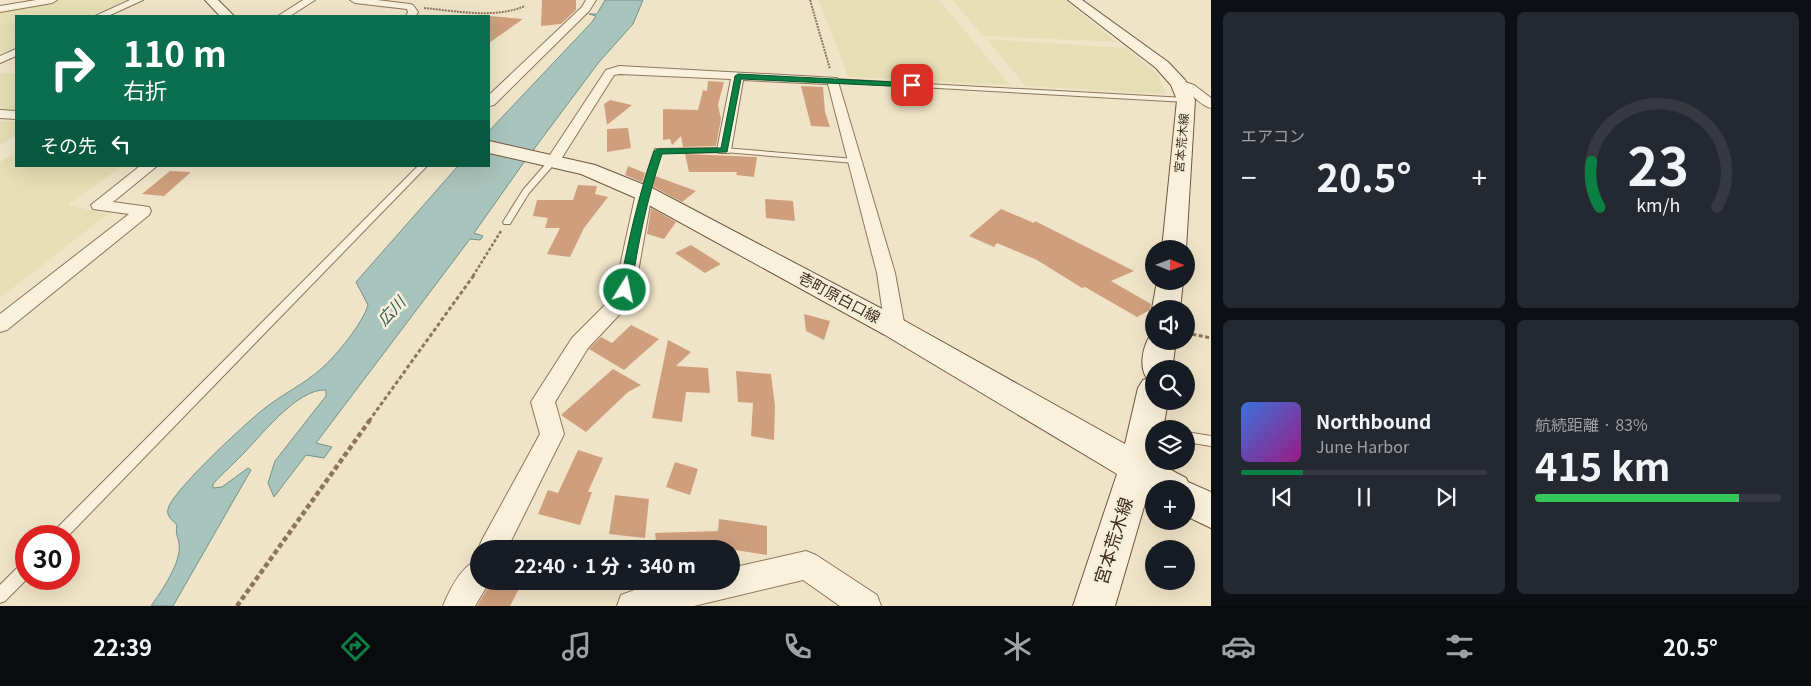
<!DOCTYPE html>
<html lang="ja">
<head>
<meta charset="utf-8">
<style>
  :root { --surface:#171b24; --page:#242831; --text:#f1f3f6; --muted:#9ea1a6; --line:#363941; --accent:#0b8043 }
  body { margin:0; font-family:Georgia,"Noto Sans JP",serif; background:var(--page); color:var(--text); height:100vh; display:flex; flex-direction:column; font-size:19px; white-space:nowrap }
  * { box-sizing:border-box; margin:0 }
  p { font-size:16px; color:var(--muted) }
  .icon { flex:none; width:28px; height:28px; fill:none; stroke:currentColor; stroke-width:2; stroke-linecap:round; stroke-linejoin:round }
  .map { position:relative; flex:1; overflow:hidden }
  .side { display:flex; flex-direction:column; gap:12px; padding:12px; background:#0d0f14; width:600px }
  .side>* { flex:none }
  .guide { position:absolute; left:15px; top:15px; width:475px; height:152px; border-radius:0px; box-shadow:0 5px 20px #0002; background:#0b6e4f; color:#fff; overflow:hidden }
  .needle { width:32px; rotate:91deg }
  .tools { position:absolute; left:1145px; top:240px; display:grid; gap:10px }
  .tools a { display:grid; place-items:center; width:50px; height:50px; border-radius:50%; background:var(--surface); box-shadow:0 5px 20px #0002; font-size:25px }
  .speed { position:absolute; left:15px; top:525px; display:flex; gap:10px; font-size:25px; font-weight:700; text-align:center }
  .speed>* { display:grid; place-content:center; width:65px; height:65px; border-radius:50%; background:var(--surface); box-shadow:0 5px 20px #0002; line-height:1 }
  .speed .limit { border:8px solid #d22; background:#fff; color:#111 }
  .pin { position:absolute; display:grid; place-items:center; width:42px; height:42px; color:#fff; margin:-21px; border-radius:10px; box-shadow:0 2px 8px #0006 }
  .me { position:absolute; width:55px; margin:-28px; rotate:10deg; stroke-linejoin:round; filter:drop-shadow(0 0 4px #0008) }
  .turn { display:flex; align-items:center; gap:18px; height:105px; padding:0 25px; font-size:22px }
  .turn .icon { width:65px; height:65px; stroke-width:2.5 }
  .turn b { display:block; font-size:35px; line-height:42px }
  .then { display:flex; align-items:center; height:48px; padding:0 25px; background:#0003; gap:10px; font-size:19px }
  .big { font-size:38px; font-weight:700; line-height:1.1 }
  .side .tile { flex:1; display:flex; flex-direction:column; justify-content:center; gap:8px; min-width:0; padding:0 18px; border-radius:8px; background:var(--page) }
  .side .dial { align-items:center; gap:0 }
  .dial svg { height:130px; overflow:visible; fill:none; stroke:var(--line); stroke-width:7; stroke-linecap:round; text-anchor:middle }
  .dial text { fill:var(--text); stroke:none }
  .song { display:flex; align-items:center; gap:15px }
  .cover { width:60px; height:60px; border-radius:8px; background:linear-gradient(135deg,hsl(220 70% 55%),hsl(310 70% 35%)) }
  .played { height:5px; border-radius:2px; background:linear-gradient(90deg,var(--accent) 25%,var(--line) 25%) }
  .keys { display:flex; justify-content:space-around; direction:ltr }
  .heat { display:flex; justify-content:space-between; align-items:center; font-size:28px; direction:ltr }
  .charge { height:8px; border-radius:4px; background:linear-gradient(90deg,#34c759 83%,var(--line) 0) }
  .side .tiles { flex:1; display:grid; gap:12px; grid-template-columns:repeat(2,1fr) }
  .trip { position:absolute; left:470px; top:540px; width:270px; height:50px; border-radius:25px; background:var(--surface); box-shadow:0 5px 20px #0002; font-weight:700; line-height:50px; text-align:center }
  .dock { display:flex; height:80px; justify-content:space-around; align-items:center; background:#090b0e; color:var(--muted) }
  .dock .icon { width:35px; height:35px }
  .dock .selected { color:var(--accent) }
  .dock b { font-size:22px; color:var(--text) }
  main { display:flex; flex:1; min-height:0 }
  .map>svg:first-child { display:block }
</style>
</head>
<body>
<main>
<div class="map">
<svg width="1211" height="606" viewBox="0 0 1211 606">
  <rect width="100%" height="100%" fill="#f0e4c8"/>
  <!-- farmland -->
  <g fill="#e6deb5">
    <path d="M61 0H127L89 16H16V47L0 54V11Z"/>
    <path d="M819 0H939L1010 85 848 77Z"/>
    <path d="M952 0H1065L1116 42 983 36Z"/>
    <path d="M987 39 1126 48 1158 75 1166 94 1025 86Z"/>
    <path d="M0 73 16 74V112L0 110Z"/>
    <path d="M0 121 16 122V136L0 145Z"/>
    <path d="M16 152V166H122L68 205 108 214 0 298V162Z"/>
  </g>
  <!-- water -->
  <path fill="#a9c4bc" stroke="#6f938a" d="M605 0H643L633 24 599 62 522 165 474 233 483 236 480 240 470 239 316 443 332 447 324 458 306 455 274 497 268 483 275 461 326 396V390C296 388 258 440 238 459 230 467 221 475 213 484V488L222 487 248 468 251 470 173 606H151C161 592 182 562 179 544 178 535 175 535 177 525 173 521 166 516 168 509 171 492 248 421 265 408 283 394 304 384 321 369 336 356 363 323 368 305L356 282 458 166H489V131L592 22 596 16 589 14H597Z"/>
  <!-- building -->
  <g fill="#cf9f7d">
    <path d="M542 0H576V10L561 24 541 26Z"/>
    <path d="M489 16 523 19 489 43Z"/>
    <path d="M708 81 724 82 718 105 721 119 716 146 683 147 681 136 672 145 670 139 663 140V109L698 110 703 90 707 91Z"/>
    <path d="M801 86 823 87 825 112 830 127 811 126Z"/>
    <path d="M610 100 632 105 607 125 604 104Z"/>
    <path d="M628 128 631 148 607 152V129Z"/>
    <path d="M685 154 757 157 754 177 736 175 737 172H689Z"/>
    <path d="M628 166 645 173 642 182 625 175Z"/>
    <path d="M170 171 191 172 164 196 142 194Z"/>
    <path d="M655 176 677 184 696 191 682 202 652 186Z"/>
    <path d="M578 185 597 186 595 194 608 197 584 228 570 257 547 254 560 228H545L548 218 533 216 537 200H573Z"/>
    <path d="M765 199 793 201 795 221 766 218Z"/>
    <path d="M651 208 676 222 664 239 647 234Z"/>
    <path d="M1001 209 1034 223 1035 221 1134 271 1111 281 1151 304 1150 310 1137 317 1085 287 1082 288 1037 260 997 243 994 247 969 236Z"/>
    <path d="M691 245 721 264 705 273 675 253Z"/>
    <path d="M804 314 830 321 824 340 806 331Z"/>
    <path d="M631 325 659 339 624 370 589 349 601 337 612 343Z"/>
    <path d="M668 340 691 352 676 366 708 368 710 393 686 392 682 422 652 418Z"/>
    <path d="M613 369 641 385 628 392 586 432 561 415Z"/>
    <path d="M736 371 771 374 775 406 774 440 751 436 753 403 738 402Z"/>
    <path d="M578 450 603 458 588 492H592L580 525 538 514 548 490 558 493Z"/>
    <path d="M675 462 698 469 690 495 666 487Z"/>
    <path d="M615 495 649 499 645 538 609 534Z"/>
    <path d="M719 519 767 526V555L696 544 697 549H657L655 533 718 531Z"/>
    <path d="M492 581H510L521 585 510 606H477Z"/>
  </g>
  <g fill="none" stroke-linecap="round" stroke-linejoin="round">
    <defs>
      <g id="service">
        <path d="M833 79 1186 98 1189 100 1186 102 831 82 830 81Z"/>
        <path d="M724 148 855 159 859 161 855 163 724 152 661 153 648 193 644 195 640 193 655 149Z"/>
        <path d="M550 159H556L557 161 529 193 510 224H504L503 222 523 190Z"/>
        <path d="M418 166H427L68 536H52L54 531Z"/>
        <path d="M1186 432 1211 436V446L1186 442Z"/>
        <path d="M26 562 27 579 5 601 0 603V585L21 564Z"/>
      </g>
      <g id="minor">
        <path d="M36 0H57L52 3 0 12V6Z"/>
        <path d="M130 0H143L108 16H95Z"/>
        <path d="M303 0H315L290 16H278Z"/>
        <path d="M350 0H377L410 4 413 5 418 12 416 16H406L408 12 407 9 355 3Z"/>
        <path d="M586 0H596L589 11 494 105 489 106V95L582 7Z"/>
        <path d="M16 49V56L0 63V56Z"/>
        <path d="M619 66 837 78 895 273 905 328 902 333 895 335 888 333 885 328 877 273 828 84 743 80 731 150 729 153H719L717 150 731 79 620 74 614 75 558 164H548L546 161 606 70Z"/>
        <path d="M1179 80 1194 85 1211 98V108C1202 106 1195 97 1187 92 1182 89 1177 88 1173 84Z"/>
        <path d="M0 110 16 111V119L0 118Z"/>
        <path d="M140 166H157L113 202 149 207 151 211 149 215 7 330 0 332V314L129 214 93 209 91 205Z"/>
        <path d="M644 188 650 190 652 193 635 289 621 313 588 348 555 402 564 434 507 549H479V551L478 549 482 540 540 434 531 402 572 338 606 304 615 289 636 193 638 190Z"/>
        <path d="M806 551 816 555 877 595 881 606H840L803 580 694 606H617L621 595C658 580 693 581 731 581V568Z"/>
        <path d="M479 559V581H490L475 606H443C450 589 461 566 479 559Z"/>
      </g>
      <g id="secondary">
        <path d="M205 0H218L234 16H220Z"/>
        <path d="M1068 0H1082L1168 62 1185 80 1195 100 1186 249H1162L1177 100 1171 85 1156 68Z"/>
        <path d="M489 141 595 165 652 188 905 321 1125 444 1138 388 1143 380 1149 378 1146 377C1139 365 1143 346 1151 334L1154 333V341H1176L1172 369H1154V401H1168L1163 429H1154V461L1186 478 1188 482 1211 492V528L1186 516V489H1154V496L1148 493 1115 606H1073L1117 474 885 335 636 198 581 174 489 153Z"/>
        <path d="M1157 281H1183L1180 309H1154V312L1152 309Z"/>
      </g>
    </defs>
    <!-- service casing -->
    <use href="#service" stroke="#8d765c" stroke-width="2"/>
    <!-- minor casing -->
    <use href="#minor" stroke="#8d765c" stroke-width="2"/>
    <!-- secondary casing -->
    <use href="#secondary" stroke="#6f573f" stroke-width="2"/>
    <!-- path-far3 -->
    <g stroke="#8d765c" stroke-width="2" stroke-dasharray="2 1" stroke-linecap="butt">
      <path d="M810 0 830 69"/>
      <path d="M424 8C456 11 495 19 525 6"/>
    </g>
    <!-- path-far2 -->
    <path stroke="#8d765c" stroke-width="2.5" stroke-dasharray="3 2" stroke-linecap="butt" d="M473 276 501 231"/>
    <!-- path-far1 -->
    <g stroke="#8d765c" stroke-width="3" stroke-dasharray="4 2.5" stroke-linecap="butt">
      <path d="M1186 333 1211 338"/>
      <path d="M369 421 474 275"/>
    </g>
    <!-- path -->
    <path stroke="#8d765c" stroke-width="4.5" stroke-dasharray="5 3" stroke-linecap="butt" d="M237 606 370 420"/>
    <!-- service -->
    <use href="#service" fill="#faf1dc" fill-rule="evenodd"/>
    <!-- minor -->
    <use href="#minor" fill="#faf1dc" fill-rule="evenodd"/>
    <!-- secondary -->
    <use href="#secondary" fill="#faf1dc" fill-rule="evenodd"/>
  </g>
  <!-- route -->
  <path fill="#0b8043" stroke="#07532c" d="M738 74 912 83 915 85 912 87 741 79 727 152 662 154C647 199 638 243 631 290L625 293 621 292 619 290C628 242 638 197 654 151L658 149 721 148 735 76Z"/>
  <g text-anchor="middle" stroke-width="5" stroke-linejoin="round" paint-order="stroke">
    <!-- far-street labels -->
    <g font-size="12" fill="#3d2e20" stroke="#f7eed8">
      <text transform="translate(1182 143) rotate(-85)" y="4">宮本荒木線</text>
    </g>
    <!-- street labels -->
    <g font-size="15" fill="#3d2e20" stroke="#f7eed8">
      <text transform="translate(839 298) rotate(28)" y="5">壱町原白口線</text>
    </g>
    <!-- water labels -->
    <g font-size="16" font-style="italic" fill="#2f5d5a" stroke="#f7eed8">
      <text transform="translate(391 311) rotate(-47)" y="6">広川</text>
    </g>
    <!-- near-street labels -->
    <g font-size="18" fill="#3d2e20" stroke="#f7eed8">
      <text transform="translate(1114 541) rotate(-73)" y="6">宮本荒木線</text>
    </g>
  </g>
</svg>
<div class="tools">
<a><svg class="needle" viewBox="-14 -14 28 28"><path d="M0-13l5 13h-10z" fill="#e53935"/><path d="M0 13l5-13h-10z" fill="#9ea1a6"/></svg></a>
<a><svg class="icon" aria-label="sound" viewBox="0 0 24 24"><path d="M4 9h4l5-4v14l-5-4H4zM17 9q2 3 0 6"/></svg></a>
<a><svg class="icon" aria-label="search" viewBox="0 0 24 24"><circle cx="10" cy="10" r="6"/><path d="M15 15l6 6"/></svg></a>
<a><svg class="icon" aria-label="layers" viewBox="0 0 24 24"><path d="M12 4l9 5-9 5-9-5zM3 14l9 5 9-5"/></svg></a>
<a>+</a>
<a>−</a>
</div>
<div class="speed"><div class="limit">30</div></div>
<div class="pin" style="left:912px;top:85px;background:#d93025"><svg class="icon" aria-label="arrive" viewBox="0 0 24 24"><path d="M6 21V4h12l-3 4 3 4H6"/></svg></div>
<svg class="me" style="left:625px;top:290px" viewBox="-20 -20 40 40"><circle r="17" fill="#0b8043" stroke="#fff" stroke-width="3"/><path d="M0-11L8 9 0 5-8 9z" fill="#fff"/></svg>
<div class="trip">22:40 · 1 分 · 340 m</div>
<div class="guide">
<div class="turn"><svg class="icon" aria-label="right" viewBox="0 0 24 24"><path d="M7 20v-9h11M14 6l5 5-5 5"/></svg><div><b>110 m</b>右折</div></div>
<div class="then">その先<svg class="icon" aria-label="left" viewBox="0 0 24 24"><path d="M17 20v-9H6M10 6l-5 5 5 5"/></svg></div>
</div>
</div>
<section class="side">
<div class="tiles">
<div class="tile"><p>エアコン</p>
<div class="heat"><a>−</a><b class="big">20.5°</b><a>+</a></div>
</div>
<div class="tile dial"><svg viewBox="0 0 100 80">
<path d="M14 69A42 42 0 1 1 86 69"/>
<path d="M14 69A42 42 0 0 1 9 41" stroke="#0b8043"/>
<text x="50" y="56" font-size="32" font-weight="700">23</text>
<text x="50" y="72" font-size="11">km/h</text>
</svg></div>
<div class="tile">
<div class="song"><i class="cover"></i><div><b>Northbound</b><p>June Harbor</p></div></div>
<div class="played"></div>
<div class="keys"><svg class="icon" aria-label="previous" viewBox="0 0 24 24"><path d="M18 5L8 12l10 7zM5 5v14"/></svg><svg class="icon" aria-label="pause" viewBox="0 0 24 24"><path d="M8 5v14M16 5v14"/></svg><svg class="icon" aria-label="next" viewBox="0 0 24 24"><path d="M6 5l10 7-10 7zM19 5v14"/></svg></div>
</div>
<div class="tile"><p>航続距離 · 83%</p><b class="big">415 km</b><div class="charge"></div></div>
</div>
</section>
</main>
<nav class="dock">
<b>22:39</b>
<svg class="icon selected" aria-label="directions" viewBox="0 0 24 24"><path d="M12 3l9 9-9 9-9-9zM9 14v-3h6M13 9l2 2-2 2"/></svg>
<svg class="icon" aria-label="music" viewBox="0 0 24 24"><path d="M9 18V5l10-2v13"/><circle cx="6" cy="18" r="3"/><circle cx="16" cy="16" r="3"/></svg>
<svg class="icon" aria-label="phone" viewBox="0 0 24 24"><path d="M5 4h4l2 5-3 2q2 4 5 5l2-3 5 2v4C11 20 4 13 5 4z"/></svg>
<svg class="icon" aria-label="climate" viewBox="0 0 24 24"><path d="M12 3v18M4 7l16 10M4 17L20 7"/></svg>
<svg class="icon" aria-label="car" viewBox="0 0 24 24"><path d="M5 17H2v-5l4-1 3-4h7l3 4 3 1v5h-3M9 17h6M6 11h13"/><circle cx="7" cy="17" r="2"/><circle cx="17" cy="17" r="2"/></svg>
<svg class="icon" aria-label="filters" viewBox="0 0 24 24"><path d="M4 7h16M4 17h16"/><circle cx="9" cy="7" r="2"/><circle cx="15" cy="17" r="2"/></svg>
<b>20.5°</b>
</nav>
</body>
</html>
